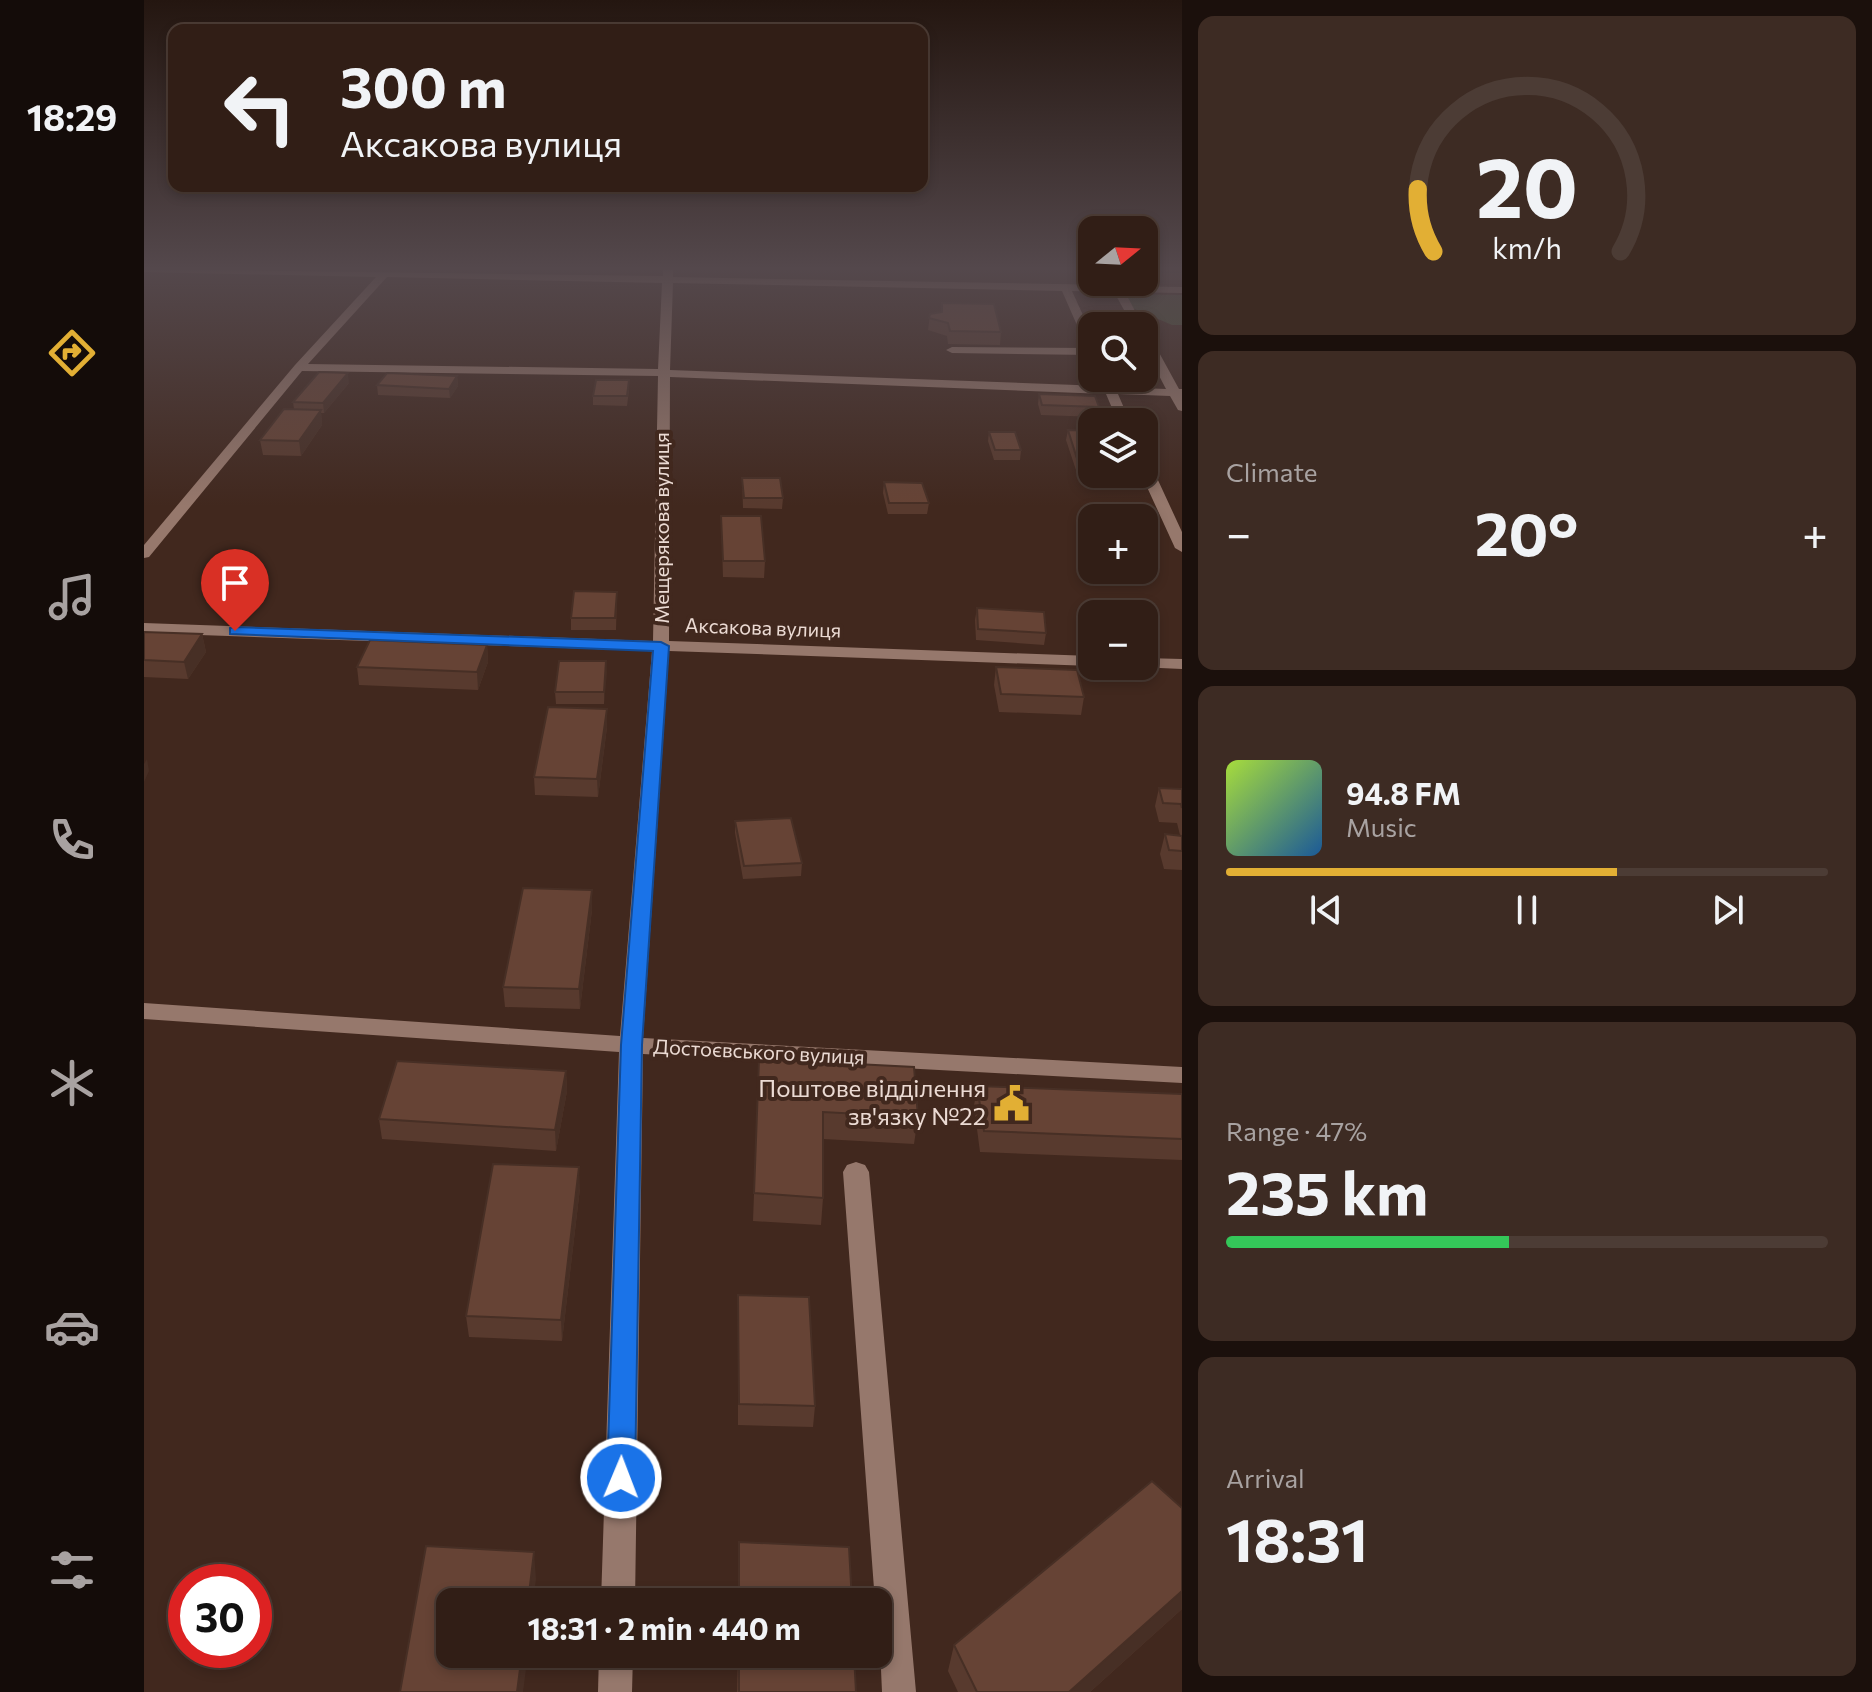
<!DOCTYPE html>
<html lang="en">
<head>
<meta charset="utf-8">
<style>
  :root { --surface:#311e16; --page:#3d2b23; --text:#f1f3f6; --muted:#a8a2a1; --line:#4c3c35; --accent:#e2af34 }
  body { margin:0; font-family:Commissioner,sans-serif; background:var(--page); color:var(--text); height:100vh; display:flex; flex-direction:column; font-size:30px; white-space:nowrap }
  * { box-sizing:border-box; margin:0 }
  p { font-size:26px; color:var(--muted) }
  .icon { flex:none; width:44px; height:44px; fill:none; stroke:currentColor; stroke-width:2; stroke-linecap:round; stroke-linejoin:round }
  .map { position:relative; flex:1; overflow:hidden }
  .details { display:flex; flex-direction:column; gap:16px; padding:16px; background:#1b100c; width:690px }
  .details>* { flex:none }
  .top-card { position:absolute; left:24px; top:24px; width:760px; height:168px; border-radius:16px; box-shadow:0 4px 12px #0003,0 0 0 2px var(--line); background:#311e16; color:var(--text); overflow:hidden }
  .needle { width:52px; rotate:72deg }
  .controls { position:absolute; left:934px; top:216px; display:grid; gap:16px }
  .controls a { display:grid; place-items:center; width:80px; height:80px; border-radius:16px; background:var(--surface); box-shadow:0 4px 12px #0003,0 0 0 2px var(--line); font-size:40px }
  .speed { position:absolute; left:24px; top:1564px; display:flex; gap:16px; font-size:40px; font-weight:700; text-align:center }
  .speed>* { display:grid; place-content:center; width:104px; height:104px; border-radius:50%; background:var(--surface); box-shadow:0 4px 12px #0003,0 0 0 2px var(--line); line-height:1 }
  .speed .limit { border:12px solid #d22; background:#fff; color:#111 }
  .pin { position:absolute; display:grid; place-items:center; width:68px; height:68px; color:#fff; margin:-82px -34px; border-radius:50% 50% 50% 0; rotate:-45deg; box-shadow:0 0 8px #0007 }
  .pin .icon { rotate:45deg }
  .me { position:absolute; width:88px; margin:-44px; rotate:1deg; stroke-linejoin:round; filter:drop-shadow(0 0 6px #0008) }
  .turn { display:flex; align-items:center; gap:28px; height:168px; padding:0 40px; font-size:36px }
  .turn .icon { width:104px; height:104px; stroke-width:2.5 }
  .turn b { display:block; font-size:56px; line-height:68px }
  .big { font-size:60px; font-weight:700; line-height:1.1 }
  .details .tile { flex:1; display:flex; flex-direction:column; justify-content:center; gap:12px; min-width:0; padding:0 28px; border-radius:16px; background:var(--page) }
  .details .dial { align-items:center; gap:0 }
  .dial svg { height:208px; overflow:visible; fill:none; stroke:var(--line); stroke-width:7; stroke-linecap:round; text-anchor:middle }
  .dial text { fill:var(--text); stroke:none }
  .song { display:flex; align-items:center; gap:24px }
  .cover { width:96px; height:96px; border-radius:12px; background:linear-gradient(135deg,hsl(80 70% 55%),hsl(210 70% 35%)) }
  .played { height:8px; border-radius:4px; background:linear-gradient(90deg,var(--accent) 65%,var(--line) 65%) }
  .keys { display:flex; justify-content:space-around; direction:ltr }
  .heat { display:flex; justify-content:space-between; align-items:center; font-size:44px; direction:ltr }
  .charge { height:12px; border-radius:6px; background:linear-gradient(90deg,#34c759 47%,var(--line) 0) }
  .trip { position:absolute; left:292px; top:1588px; width:456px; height:80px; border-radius:16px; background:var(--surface); box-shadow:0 4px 12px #0003,0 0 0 2px var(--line); font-weight:700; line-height:80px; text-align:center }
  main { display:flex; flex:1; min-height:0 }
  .dock { display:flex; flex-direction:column; width:144px; justify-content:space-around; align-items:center; background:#140c09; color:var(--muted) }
  .dock .icon { width:56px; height:56px }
  .dock .active { color:var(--accent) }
  .dock b { font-size:36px; color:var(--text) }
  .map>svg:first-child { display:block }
</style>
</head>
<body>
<main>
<nav class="dock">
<b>18:29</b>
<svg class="icon active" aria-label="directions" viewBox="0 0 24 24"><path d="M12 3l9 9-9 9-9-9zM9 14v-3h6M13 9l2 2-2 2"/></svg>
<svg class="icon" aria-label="music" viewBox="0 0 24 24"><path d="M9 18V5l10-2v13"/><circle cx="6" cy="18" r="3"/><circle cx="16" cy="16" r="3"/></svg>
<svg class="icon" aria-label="phone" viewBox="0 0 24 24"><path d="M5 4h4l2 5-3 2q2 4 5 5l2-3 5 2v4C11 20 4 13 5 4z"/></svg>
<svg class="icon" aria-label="climate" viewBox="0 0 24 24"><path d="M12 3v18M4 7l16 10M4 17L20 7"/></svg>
<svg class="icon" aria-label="car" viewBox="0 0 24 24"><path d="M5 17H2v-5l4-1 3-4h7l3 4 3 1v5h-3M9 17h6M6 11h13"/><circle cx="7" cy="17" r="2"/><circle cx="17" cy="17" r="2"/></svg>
<svg class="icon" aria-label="filters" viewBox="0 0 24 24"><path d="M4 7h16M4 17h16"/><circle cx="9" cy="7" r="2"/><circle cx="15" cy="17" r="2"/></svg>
</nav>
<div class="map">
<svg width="1038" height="1692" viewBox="0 0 1038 1692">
  <rect width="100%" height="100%" fill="#41281e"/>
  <!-- green -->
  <path fill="#495338" d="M982 294 1038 295V325H1028L986 307Z"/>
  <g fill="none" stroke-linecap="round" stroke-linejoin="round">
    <!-- minor -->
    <g fill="#96786c" fill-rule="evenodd">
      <path d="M0 269 519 276V269H529V277L967 285 965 282H975L977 286 1038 287V293L981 292 999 326H989L970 292 928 291 948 335V355L808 353 802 350 808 347 943 348 918 291 529 283 526 370 959 386 955 378H967L971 387 1022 389 1000 347V333L1006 336 1035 389H1038V411L1034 410 1026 396 974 394 986 422H974L962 394 526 377 525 641 948 656V666L525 651 499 1038 1038 1067V1083L499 1054 491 1602H457L475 1052 0 1019V1003L476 1036 508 651 0 633V623L509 641 514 376 158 371 5 557 0 558V545L151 365 232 277 0 272ZM243 277 518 283 514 369 164 364Z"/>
      <path d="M1000 461 1007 465 1038 532V552L1031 548 997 474H1000Z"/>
      <path d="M1000 658 1038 659V669L994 667 1000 666Z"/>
      <path d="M712 1162 721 1165 725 1172 772 1692H738L734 1602H731L699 1172 703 1165Z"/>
      <path d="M455 1654H489L488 1692H454Z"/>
    </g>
  </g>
  <!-- wall -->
  <g fill="#583a2e">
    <rect x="1000" y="269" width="38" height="11"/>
    <path d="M798 303 857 332 856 345 804 344 803 336 784 330 786 314 797 312Z"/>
    <path d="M313 376 314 386 306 398 234 395 233 385Z"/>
    <path d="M205 383 180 413H177L178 425 157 456 119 455 116 440 150 409 149 402Z"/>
    <path d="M485 390 483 406 449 405V396Z"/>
    <path d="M895 394 955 407 954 417 897 415 894 404Z"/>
    <path d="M924 430 948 431V474H968V477L934 476 922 440Z"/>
    <path d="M845 432 877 450 876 460H850L844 441Z"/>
    <path d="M598 478 639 498 638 509 599 508Z"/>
    <path d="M740 482 785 503 783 514H744L739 493Z"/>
    <path d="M577 516 621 561 620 578 579 577Z"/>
    <path d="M473 592 472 630H427V618Z"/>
    <path d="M833 608 902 633 900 645 832 640 831 620Z"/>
    <path d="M0 632 58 634 62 652 44 679 0 677Z"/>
    <path d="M343 645 344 662 334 690 215 685 213 667Z"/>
    <path d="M462 661 460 704H412L411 692Z"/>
    <path d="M852 667 940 697 937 715 855 712 850 685Z"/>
    <path d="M463 709V727L454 797 391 795 390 777Z"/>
    <path d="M1015 788 1038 789V870L1020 869 1016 854 1021 834 1036 835 1033 823 1015 822 1011 806Z"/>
    <path d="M591 821 658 863 657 876 599 879 591 833Z"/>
    <path d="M448 890V910L436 1009 361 1007 359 987Z"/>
    <path d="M615 1059 774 1117 770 1144 679 1139V1198L677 1225 609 1221Z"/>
    <path d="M422 1071 423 1091 412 1151 238 1139 235 1119Z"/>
    <path d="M833 1086 1038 1094V1160L836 1152 830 1106Z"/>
    <path d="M436 1188 418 1341 325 1337 322 1316Z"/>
    <path d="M594 1295 671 1406 669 1427 594 1425Z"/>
    <path d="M595 1542 708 1602H594Z"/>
    <path d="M1038 1609 946 1692H814L804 1671 810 1645Z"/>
    <path d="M594 1654H710L712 1692H593Z"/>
  </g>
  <!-- shaded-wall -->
  <g fill="#472f25">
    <path d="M204 373 205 383 180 413 179 403Z"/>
    <path d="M313 376 314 386 306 398 305 389Z"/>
    <path d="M177 410 178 425 157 456 155 441Z"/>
    <path d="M58 634 62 652 44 679 40 662Z"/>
    <path d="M343 645 344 662 334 690 333 672Z"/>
    <path d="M462 661 463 673 460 704V692Z"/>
    <path d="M463 709V727L454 797 453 779Z"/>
    <path d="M3 759 5 771 0 782V764Z"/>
    <path d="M448 890V910L436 1009 435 989Z"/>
    <path d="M422 1071 423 1091 412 1151 411 1130Z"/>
    <path d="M435 1167 436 1188 418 1341 417 1320Z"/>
    <path d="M390 1552 392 1579 389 1602H384Z"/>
    <path d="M1038 1591V1609L946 1692H925Z"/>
    <path d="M378 1654H384L379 1692H373Z"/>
  </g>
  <!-- building -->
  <g fill="#664335" stroke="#472f25" stroke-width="2">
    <path d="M1000 269H1038V272L1000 271Z"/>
    <path d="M798 303 850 304 857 332 806 331 804 323 785 318 786 314 798 312Z"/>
    <path d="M175 372 204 373 179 403 149 402Z"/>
    <path d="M243 373 313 376 305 389 233 385Z"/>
    <path d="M452 380H485L483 396H449Z"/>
    <path d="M895 394 951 396 955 407 898 405Z"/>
    <path d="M140 409 177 410 155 441 116 440Z"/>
    <path d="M924 430 948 431V466L935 465Z"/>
    <path d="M845 432H871L877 450H851Z"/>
    <path d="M598 478H636L639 498H600Z"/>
    <path d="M740 482 778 483 785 503H745Z"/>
    <path d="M577 516H617L621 561H579Z"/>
    <path d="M430 591 473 592 471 618H427Z"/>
    <path d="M833 608 900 612 902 633 834 629Z"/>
    <path d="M0 632 58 634 40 662 0 660Z"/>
    <path d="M226 640 343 645 333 672 213 667Z"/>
    <path d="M415 661H462L460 692H411Z"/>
    <path d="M852 667 933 670 940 697 857 694Z"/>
    <path d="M404 707 463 709 453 779 390 777Z"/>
    <path d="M1015 788 1038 789V808L1037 804 1019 803Z"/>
    <path d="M647 818 658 863 600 866 591 821Z"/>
    <path d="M1021 834 1038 836V851L1025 850Z"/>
    <path d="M379 888 448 890 435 989 359 987Z"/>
    <path d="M615 1059 770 1067 774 1117 679 1112V1198L610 1193Z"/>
    <path d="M253 1061 422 1071 411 1130 235 1119Z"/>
    <path d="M833 1086 1038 1094V1139L840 1131Z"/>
    <path d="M349 1164 435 1167 417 1320 322 1316Z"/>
    <path d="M594 1295 665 1297 671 1406 595 1404Z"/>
    <path d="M1008 1481 1038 1508V1591L925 1692H833L810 1645Z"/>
    <path d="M595 1542 705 1547 708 1602H595Z"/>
    <path d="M282 1546 390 1552 384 1602H306V1654H378L373 1692H256Z"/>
    <path d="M595 1654H710L712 1692H595Z"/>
  </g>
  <!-- sky -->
  <linearGradient id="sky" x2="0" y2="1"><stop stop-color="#241610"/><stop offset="0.53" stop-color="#54484c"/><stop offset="1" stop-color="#54484c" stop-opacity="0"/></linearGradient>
  <rect width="1038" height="506" fill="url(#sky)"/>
  <!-- route -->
  <path fill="#1a73e8" stroke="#114b97" stroke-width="2" d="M91 627 517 642 525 646 498 1045 491 1478 487 1487 477 1491 467 1487 463 1478 477 1045 509 651 86 634V628Z"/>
  <!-- icons -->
  <defs>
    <symbol id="civic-bare" viewBox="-9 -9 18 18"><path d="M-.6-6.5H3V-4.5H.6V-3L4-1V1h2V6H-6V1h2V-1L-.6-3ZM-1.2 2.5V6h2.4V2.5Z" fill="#e2af34" stroke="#41281e" stroke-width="2.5" paint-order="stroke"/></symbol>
  </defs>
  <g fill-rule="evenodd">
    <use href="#civic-bare" x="842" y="1078" width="51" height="51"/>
  </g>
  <g text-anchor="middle" stroke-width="8" stroke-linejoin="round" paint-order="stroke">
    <!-- street labels -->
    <g font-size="20" fill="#ebdad3" stroke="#41281e">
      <text transform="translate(518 528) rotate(-90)" y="7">Мещерякова вулиця</text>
      <text transform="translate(619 628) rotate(2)" y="7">Аксакова вулиця</text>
      <text transform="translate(615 1052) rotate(3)" y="7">Достоєвського вулиця</text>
    </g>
    <!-- near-poi labels -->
    <g font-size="24" fill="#ebdad3" stroke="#41281e" text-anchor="end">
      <text x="842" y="1097">Поштове відділення<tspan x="842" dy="28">зв'язку №22</tspan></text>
    </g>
  </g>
</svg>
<div class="controls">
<a><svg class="needle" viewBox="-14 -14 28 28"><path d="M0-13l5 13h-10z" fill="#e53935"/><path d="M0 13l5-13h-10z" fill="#a8a2a1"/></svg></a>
<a><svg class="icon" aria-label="search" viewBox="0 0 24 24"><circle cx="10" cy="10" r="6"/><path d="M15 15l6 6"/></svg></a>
<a><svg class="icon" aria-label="layers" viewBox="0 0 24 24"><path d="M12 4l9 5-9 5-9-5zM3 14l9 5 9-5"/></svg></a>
<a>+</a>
<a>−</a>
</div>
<div class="speed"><div class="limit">30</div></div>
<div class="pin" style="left:91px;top:631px;background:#d93025"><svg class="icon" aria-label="arrive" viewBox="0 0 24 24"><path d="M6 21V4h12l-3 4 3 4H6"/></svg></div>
<svg class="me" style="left:477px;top:1478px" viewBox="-20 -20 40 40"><circle r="17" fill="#1a73e8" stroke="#fff" stroke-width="3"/><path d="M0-11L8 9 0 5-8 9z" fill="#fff"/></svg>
<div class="trip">18:31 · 2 min · 440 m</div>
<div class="top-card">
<div class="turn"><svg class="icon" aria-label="left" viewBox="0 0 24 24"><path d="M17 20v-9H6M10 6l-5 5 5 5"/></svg><div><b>300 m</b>Аксакова вулиця</div></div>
</div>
</div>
<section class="details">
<div class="tile dial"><svg viewBox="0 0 100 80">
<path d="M14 69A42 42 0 1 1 86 69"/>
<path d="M14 69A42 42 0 0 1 8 45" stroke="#e2af34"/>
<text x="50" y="56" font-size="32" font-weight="700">20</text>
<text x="50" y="72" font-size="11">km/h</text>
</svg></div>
<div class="tile"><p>Climate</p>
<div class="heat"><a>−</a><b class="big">20°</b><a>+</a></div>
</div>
<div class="tile">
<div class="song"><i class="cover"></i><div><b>94.8 FM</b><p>Music</p></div></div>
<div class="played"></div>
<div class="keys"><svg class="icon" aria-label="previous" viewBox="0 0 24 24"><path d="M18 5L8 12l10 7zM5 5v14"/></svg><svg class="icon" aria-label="pause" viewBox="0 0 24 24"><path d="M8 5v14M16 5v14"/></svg><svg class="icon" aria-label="next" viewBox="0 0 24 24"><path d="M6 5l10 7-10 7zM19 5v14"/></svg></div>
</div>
<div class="tile"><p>Range · 47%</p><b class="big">235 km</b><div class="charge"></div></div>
<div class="tile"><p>Arrival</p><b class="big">18:31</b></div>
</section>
</main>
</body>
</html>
